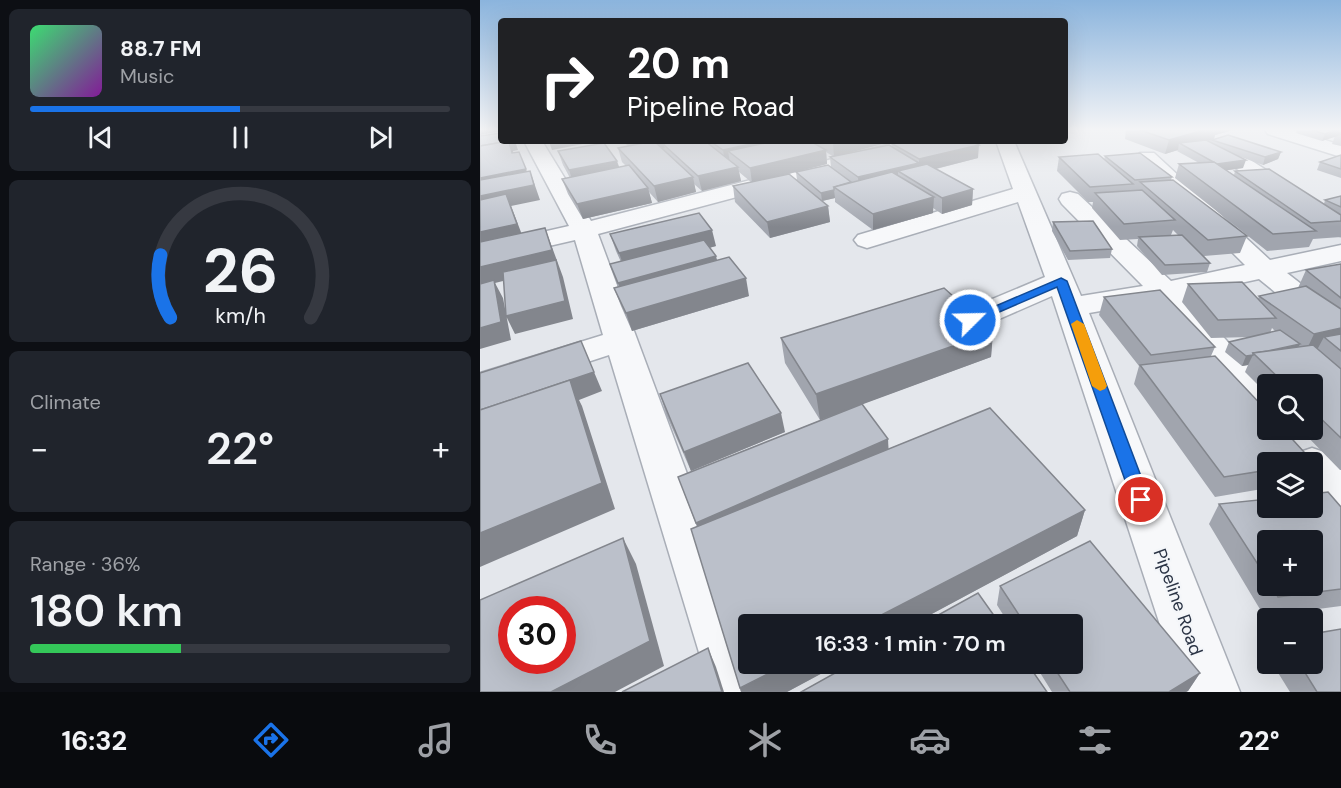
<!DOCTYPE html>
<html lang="en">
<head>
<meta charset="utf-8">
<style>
  :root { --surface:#171b24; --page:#20242c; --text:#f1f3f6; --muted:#9ea1a6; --line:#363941; --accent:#1a73e8 }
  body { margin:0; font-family:"DM Sans",sans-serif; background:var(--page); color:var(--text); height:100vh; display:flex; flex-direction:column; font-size:22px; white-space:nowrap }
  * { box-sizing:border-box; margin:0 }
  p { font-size:20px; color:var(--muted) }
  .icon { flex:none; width:33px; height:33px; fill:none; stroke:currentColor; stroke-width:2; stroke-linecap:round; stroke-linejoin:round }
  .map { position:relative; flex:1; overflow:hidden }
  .panel { display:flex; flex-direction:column; gap:9px; padding:9px; background:#0d0f14; width:480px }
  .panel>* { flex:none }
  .hud { position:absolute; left:18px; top:18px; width:570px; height:126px; border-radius:6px; box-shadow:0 6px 24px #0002; background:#202124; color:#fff; overflow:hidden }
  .tools { position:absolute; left:777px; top:374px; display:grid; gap:12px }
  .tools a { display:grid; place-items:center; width:66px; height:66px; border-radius:6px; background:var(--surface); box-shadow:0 6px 24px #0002; font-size:30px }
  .speed { position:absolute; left:18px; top:596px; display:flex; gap:12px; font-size:30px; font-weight:700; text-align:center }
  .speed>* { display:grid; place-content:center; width:78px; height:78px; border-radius:50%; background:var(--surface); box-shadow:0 6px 24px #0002; line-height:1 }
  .speed .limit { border:9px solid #d22; background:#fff; color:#111 }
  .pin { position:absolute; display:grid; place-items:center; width:51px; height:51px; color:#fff; margin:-26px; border:3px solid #fff; border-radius:50%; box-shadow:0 2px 6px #0007 }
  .me { position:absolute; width:66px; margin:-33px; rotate:67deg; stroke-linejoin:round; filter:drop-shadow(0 0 4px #0008) }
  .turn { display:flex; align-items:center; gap:21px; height:126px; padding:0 30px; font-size:27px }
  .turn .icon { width:78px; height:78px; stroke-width:2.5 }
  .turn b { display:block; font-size:42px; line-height:51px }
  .big { font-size:45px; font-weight:600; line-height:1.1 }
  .panel .widget { flex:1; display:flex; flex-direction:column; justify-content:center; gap:9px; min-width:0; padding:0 21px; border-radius:9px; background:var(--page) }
  .panel .dial { align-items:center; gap:0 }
  .dial svg { height:156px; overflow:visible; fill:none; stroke:var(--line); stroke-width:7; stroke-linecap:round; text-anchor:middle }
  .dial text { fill:var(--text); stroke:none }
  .song { display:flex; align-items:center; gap:18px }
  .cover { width:72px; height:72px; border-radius:9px; background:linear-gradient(135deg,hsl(140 70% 55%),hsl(290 70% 35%)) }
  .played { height:6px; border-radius:3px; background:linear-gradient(90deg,var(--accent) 50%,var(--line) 50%) }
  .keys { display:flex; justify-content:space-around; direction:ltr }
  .heat { display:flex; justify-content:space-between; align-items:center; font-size:33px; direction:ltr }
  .charge { height:9px; border-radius:4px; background:linear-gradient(90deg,#34c759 36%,var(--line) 0) }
  .trip { position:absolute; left:258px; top:614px; width:345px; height:60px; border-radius:6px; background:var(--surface); box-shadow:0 6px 24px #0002; font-weight:600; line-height:60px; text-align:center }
  .menu { display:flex; height:96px; justify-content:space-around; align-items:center; background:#090b0e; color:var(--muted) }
  .menu .icon { width:42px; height:42px }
  .menu .current { color:var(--accent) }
  .menu b { font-size:27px; color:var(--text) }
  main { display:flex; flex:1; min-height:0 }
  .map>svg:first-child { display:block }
</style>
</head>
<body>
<main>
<section class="panel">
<div class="widget">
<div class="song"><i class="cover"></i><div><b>88.7 FM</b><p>Music</p></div></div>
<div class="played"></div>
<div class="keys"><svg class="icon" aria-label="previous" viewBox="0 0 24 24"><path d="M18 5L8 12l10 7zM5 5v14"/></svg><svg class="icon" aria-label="pause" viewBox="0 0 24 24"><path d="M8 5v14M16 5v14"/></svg><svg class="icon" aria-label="next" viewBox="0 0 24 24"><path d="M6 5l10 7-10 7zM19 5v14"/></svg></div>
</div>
<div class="widget dial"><svg viewBox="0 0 100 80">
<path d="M14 69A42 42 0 1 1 86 69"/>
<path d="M14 69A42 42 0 0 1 9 37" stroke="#1a73e8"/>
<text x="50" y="56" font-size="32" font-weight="700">26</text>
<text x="50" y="72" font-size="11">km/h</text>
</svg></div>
<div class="widget"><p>Climate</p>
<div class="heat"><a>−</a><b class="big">22°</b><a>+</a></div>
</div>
<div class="widget"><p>Range · 36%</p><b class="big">180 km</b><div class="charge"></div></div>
</section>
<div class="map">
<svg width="861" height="692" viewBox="0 0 861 692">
  <rect width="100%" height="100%" fill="#e4e7ec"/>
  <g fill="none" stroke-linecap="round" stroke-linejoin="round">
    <defs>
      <g id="minor">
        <path d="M785 130H813L861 145V157L788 134Z"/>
        <path d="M44 141H62L111 221 422 141H453L451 145 118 234 268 638V663H278L289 692H231L129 355 0 397V373L123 335 95 240 0 262V246L89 226Z"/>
        <path d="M516 141H534L601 296 663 286 582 204 579 199 582 194 590 192 598 194 691 281 765 265 660 161 657 157 660 153H674L790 260 861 245V261L807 273 861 315V340L850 337 779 279 705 295 788 386V424L775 420 678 301 609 313 760 692H702L572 296 501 327 490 329 479 327 474 320 479 313 565 277 538 202 387 248 378 245 374 240 378 235 533 189Z"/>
        <path d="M751 150 758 152 861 218V236L852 234 744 160 741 156 744 152Z"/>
        <path d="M832 448 847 453 861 469V516C830 505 832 491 832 462H812L817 453Z"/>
      </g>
    </defs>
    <!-- minor casing -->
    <use href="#minor" stroke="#a9aeb7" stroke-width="3"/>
    <!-- minor -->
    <use href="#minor" fill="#f7f8fa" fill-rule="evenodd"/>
  </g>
  <!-- wall -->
  <g fill="#a1a5ae" fill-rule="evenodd">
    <path d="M646 130H753L735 135 734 139 801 152 798 159 783 165 758 156 763 168 746 170 754 175 755 171 844 204 845 200 861 196V237L833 239 829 247 787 251 695 178 699 164 719 163 697 151 698 150 685 154 645 139Z"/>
    <path d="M817 130H861V146L852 144 855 136 842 141 816 133Z"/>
    <path d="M143 141H402V144L354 157 346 152 347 164 309 174 317 180 316 172 351 168 350 157 412 146 411 143 498 158 456 169 493 189 492 205 462 214 453 208V213L393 230 355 202V198L342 201 348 206 350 222 290 238 255 202 253 186 271 182 259 172 261 181 222 191 214 184 216 192 178 202 169 192 172 203 103 219 88 194 82 179 90 178 83 165 78 151 139 167 146 166 142 162 138 148 148 146Z"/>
    <path d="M861 155V178L837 170 840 162Z"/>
    <path d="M625 156 692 177 691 180 767 236 760 253 724 256 730 263 727 272 682 275 657 246 658 239 640 240 612 208 613 202H608L577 171 579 157 624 160ZM693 230 698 235H691Z"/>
    <path d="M573 222 632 249 630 258 588 260 572 231Z"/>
    <path d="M130 234 236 246 229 248 237 260 269 296 152 331 141 306 134 288 138 287 130 264 141 262 136 251Z"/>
    <path d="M861 264V470H860L820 429H832V384H788V395L765 372 768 365 762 366 745 352 749 342 771 337 731 338 702 302 708 284 778 299 779 296 818 288 826 270ZM792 328 795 331 790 333Z"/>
    <path d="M464 288 513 332 511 357 382 404 408 439V449L510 408 605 510 597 536 433 624H268V663H361L307 692H261L211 529 217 527 198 477 363 411 340 420 305 363 301 338Z"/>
    <path d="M624 297 735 347 731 356 834 463 832 466V462H788V488L735 497 654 384 659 366 619 315Z"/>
    <path d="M180 394 305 432 211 471 186 414Z"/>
    <path d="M739 504 861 507V606L784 616 729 524ZM788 540 832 585H788Z"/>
    <path d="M520 586 720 673 708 691 706 692H572L554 663H592V624H529L517 605Z"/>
    <path d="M792 663H832L861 692H810Z"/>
  </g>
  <!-- shaded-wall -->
  <g fill="#83868d">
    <path d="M0 130H21V131L0 135Z"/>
    <path d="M724 130H753L735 135 734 139 707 147 699 143 698 150 685 154 689 140Z"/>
    <path d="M856 130H861V135L842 141 845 134Z"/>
    <path d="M35 141 38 150 33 151 38 167 0 156Z"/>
    <path d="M77 141H118L72 150 69 142Z"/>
    <path d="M152 141H202L183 144 185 148 156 154Z"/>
    <path d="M258 141H325L248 151 250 163H245L243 150Z"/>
    <path d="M361 141H402V144L354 157 353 143Z"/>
    <path d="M499 145 498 158 439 173 418 171V182L379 192 378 177 439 163V159Z"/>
    <path d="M346 150 347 164 272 183 270 168Z"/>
    <path d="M39 152 52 184 0 194V178Z"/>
    <path d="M801 152 798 159 783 165 785 157Z"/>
    <path d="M766 160 763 168 735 172 737 164Z"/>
    <path d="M137 161 142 175 94 185 89 170Z"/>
    <path d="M258 167 261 181 222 191 218 176Z"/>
    <path d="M50 171 60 200 31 206 44 240 0 251V196Z"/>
    <path d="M213 177 216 192 178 202 174 186Z"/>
    <path d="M168 188 172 203 103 219 97 204Z"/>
    <path d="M493 189 492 205 462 214V198Z"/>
    <path d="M354 190 355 198 342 201 341 193Z"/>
    <path d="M454 197 453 213 393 230V214Z"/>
    <path d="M348 206 350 222 290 238 287 222Z"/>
    <path d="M65 228 83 277 93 319 35 334 26 316 78 267 15 283 23 298 31 340 0 349V267Z"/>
    <path d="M232 230 236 246 145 270 139 253Z"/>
    <path d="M236 256 240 273 145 300 138 283Z"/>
    <path d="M266 278 269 296 152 331 146 313Z"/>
    <path d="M861 328V344L844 337 837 350 825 353 834 334Z"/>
    <path d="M513 332 511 357 340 420 336 394Z"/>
    <path d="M101 341 122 391 99 400 102 406 135 509 0 567V435Z"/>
    <path d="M820 344 815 354H775Z"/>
    <path d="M773 355 768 365 762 366 766 356Z"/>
    <path d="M301 413 305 432 211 471 204 452Z"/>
    <path d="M408 439 409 458 223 542 216 523Z"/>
    <path d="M605 510 597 536 433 624H384Z"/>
    <path d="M143 538 156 564 184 666 135 692H71Z"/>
    <path d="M228 648 236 667 244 692H242Z"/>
    <path d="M309 663H361L307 692H261L260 688Z"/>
    <path d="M720 673 708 691 706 692H689Z"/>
  </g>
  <!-- building -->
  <g fill="#bbc0ca" stroke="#83868d" stroke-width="1.5" fill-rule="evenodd">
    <path d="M660 130H724L689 140Z"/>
    <path d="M832 130H856L845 134Z"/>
    <path d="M21 133V141H35V143L29 144V141L0 146V136Z"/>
    <path d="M748 135 801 152 785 157 732 140Z"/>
    <path d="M726 140 766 160 737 164 699 143Z"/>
    <path d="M29 141 32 153 39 152 46 169 0 178V146Z"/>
    <path d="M174 141 213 177 174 186 138 148Z"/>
    <path d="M198 141H225L258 167 218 176 183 144Z"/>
    <path d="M230 141H284L243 150Z"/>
    <path d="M295 141H330L346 150 270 168 248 151Z"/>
    <path d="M349 141H361L353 143Z"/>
    <path d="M422 141H491L499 145 439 159 411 143Z"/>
    <path d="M124 143 137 161 89 170 78 151Z"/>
    <path d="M409 145 439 163 378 177 350 157Z"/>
    <path d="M660 153 692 177 655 180 625 156Z"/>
    <path d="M618 154 653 184 610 187 579 157Z"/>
    <path d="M861 155V169L840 162Z"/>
    <path d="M734 162 836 231 793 234 699 164Z"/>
    <path d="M447 164 493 189 462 198 418 171Z"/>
    <path d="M149 165 168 188 97 204 82 179Z"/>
    <path d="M348 165 371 182 354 187V190L341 193 316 172Z"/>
    <path d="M789 169 861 215V221L831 223 755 171Z"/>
    <path d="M50 171 54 185 0 196V180Z"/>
    <path d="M412 172 454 197 393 214 354 187Z"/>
    <path d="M309 174 348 206 287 222 253 186Z"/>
    <path d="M693 180 767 236 728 240 660 182Z"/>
    <path d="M662 190 695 220 644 224 615 193Z"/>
    <path d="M26 194 37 224 0 232V200Z"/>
    <path d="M861 196V207L845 200Z"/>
    <path d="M219 213 232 230 139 253 130 234Z"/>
    <path d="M613 221 632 249 590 251 573 222Z"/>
    <path d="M65 228 72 250 0 267V242Z"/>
    <path d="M702 235 730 263 685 265 659 237Z"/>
    <path d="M224 240 236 256 138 283 130 264Z"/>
    <path d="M249 257 266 278 146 313 134 288Z"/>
    <path d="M76 260 85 301 26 316 23 272Z"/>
    <path d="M861 264V298L826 270Z"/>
    <path d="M14 280 21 322 0 328V284Z"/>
    <path d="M762 282 796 318 738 320 708 284Z"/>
    <path d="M826 286 861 309V328L834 334 779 296Z"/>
    <path d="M464 288 513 332 336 394 301 338Z"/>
    <path d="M680 290 735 347 671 355 624 297Z"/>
    <path d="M800 330 820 344 788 351 773 353V355L766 356 749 342Z"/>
    <path d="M861 334V351L844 337Z"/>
    <path d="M101 341 114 372 0 410V373Z"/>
    <path d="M833 345 861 369V438L832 410V384H805L773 353Z"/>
    <path d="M735 356 788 412V429H803L834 463H832V462H788V470L744 477 660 365Z"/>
    <path d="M268 363 301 413 204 452 180 394Z"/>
    <path d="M90 380 122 483 0 533V410Z"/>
    <path d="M382 404 408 439 216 523 198 477Z"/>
    <path d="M510 408 605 510 384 624H268V663H309L260 688 211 529Z"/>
    <path d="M848 492 861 507V589L798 597 791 585H832V540H788V580L739 504 788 499V507H832V494Z"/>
    <path d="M143 538 170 641 71 692H0V600ZM32 609H82V660H32Z"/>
    <path d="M610 541 720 673 689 692H590L571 663H592V624H545L520 586Z"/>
    <path d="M498 593 520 624H442Z"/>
    <path d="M861 629V692H837L819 663H832V634Z"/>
    <path d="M228 648 242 692H142Z"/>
    <path d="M373 663H547L567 692H321Z"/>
  </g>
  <!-- sky -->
  <linearGradient id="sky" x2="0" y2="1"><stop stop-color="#8bb4dd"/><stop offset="0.57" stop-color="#f3f4f6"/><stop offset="1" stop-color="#f3f4f6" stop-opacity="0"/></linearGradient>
  <rect width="861" height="227" fill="url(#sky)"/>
  <!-- route -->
  <path fill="#1a73e8" stroke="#114b97" stroke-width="1.5" d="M581 278 587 281 670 500 667 505 661 507 654 505 652 500 577 287 494 323 490 324 483 320Z"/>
  <!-- slow -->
  <path fill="#f59e0b" d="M597 320 604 324 627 386 625 389 620 391 612 386 591 324Z"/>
  <g text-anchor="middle" stroke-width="4.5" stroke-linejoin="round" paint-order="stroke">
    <!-- street labels -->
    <g font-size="18" fill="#2b3445" stroke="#f4f6f9">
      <text transform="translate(698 602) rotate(70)" y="6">Pipeline Road</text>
    </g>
  </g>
</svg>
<div class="tools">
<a><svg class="icon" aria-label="search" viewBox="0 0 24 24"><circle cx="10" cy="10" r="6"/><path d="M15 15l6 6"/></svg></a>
<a><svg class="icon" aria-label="layers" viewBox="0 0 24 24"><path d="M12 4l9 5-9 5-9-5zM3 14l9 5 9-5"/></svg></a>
<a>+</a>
<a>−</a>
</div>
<div class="speed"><div class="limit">30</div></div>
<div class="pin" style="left:661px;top:500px;background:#d93025"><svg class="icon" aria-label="arrive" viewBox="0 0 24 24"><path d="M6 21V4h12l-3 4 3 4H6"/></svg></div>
<svg class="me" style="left:490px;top:320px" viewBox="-20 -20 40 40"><circle r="17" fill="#1a73e8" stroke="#fff" stroke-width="3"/><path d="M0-11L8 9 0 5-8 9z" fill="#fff"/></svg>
<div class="trip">16:33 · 1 min · 70 m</div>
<div class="hud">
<div class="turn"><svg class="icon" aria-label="right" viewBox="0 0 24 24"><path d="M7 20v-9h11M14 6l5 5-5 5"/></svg><div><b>20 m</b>Pipeline Road</div></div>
</div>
</div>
</main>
<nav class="menu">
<b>16:32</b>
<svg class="icon current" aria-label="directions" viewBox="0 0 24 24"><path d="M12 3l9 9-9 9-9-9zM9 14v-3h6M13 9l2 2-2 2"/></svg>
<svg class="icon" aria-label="music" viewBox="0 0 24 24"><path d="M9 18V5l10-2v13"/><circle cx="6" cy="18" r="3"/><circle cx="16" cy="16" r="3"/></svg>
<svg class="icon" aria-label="phone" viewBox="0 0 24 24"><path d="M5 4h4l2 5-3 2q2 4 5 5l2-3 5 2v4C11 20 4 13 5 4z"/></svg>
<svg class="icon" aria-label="climate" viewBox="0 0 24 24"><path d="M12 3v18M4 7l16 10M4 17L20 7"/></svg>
<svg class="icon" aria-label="car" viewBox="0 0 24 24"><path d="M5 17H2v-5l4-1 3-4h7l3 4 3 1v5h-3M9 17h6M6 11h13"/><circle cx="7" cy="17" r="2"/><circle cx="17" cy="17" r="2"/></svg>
<svg class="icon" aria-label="filters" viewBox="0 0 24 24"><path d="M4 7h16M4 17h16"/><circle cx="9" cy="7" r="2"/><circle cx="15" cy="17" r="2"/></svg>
<b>22°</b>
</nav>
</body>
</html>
